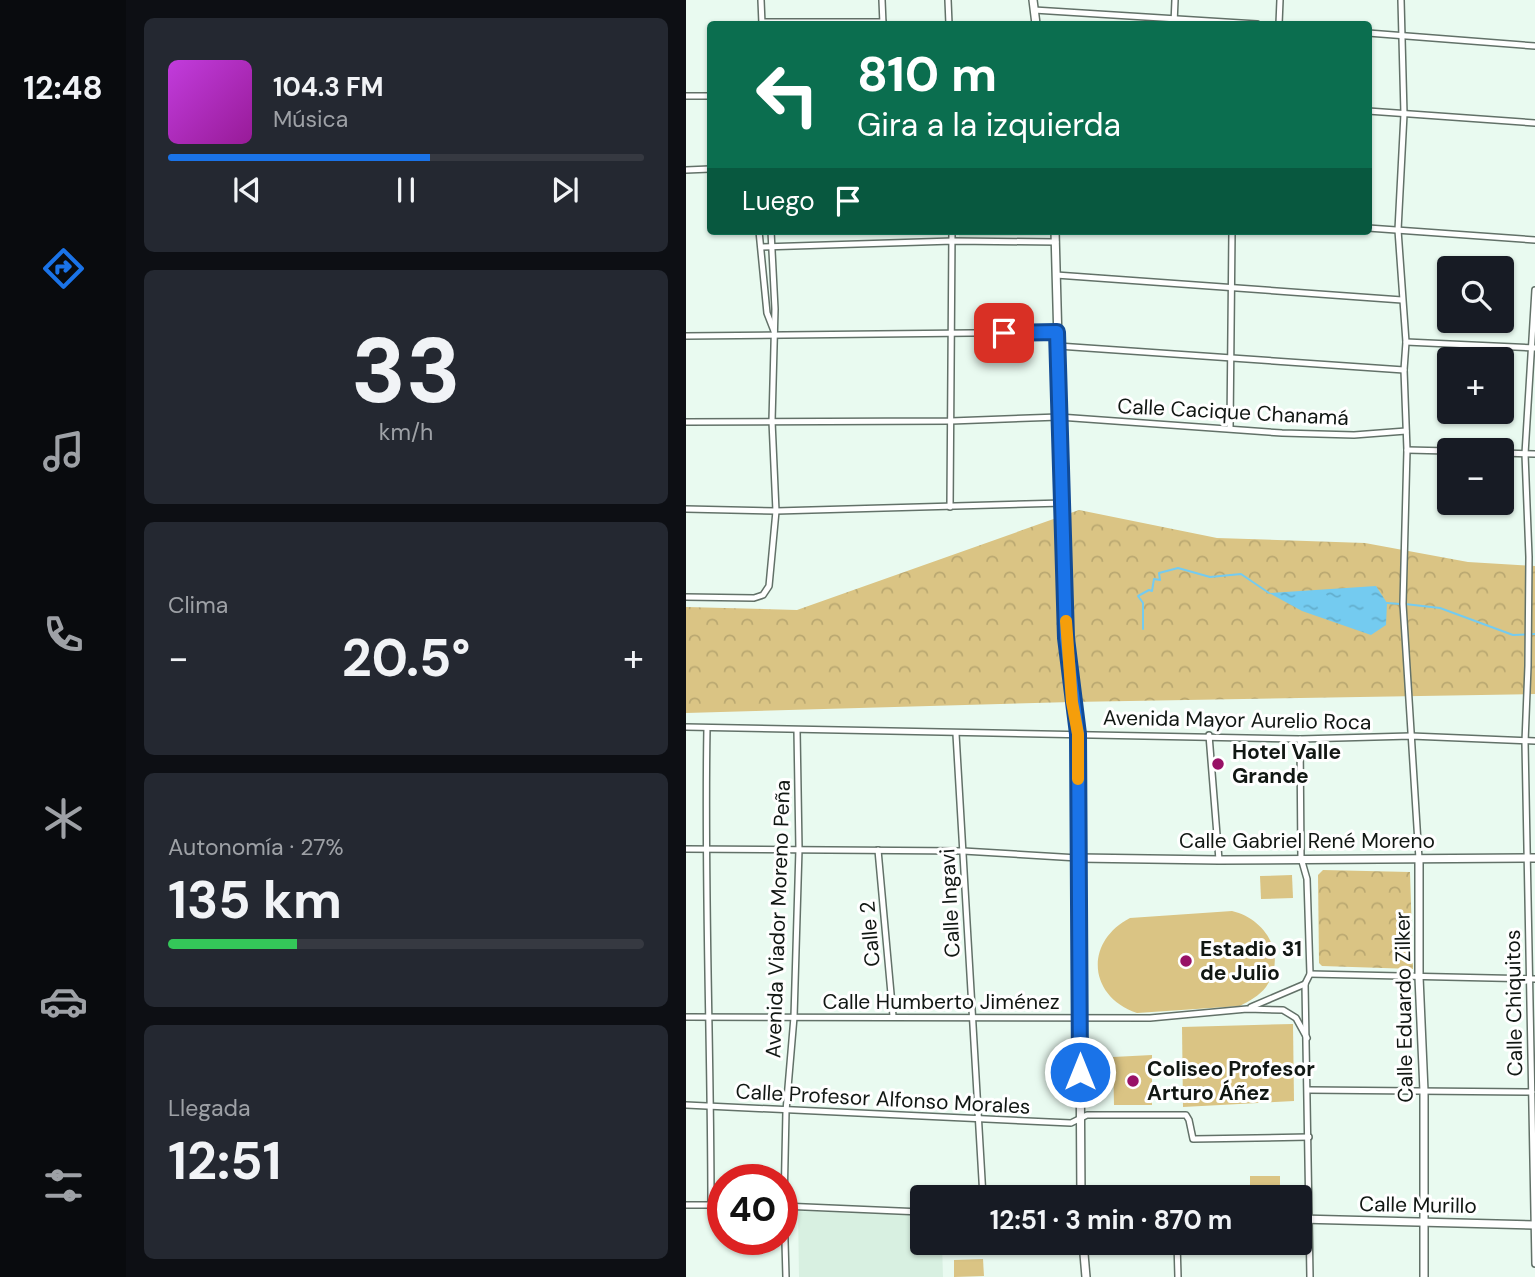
<!DOCTYPE html>
<html lang="es">
<head>
<meta charset="utf-8">
<style>
  :root { --surface:#171b24; --page:#242831; --text:#f1f3f6; --muted:#9ea1a6; --line:#363941; --accent:#1a73e8 }
  body { margin:0; font-family:"DM Sans",sans-serif; background:var(--page); color:var(--text); height:100vh; display:flex; flex-direction:column; font-size:26px; white-space:nowrap }
  * { box-sizing:border-box; margin:0 }
  p { font-size:23px; color:var(--muted) }
  .icon { flex:none; width:38px; height:38px; fill:none; stroke:currentColor; stroke-width:2; stroke-linecap:round; stroke-linejoin:round }
  .map { position:relative; flex:1; overflow:hidden }
  .details { display:flex; flex-direction:column; gap:18px; padding:18px; background:#0d0f14; width:560px }
  .details>* { flex:none }
  .hud { position:absolute; left:21px; top:21px; width:665px; height:214px; border-radius:7px; box-shadow:0 2px 5px #0004; background:#0b6e4f; color:#fff; overflow:hidden }
  .controls { position:absolute; left:751px; top:256px; display:grid; gap:14px }
  .controls a { display:grid; place-items:center; width:77px; height:77px; border-radius:7px; background:var(--surface); box-shadow:0 2px 5px #0004; font-size:35px }
  .speed { position:absolute; left:21px; top:1164px; display:flex; gap:14px; font-size:35px; font-weight:700; text-align:center }
  .speed>* { display:grid; place-content:center; width:91px; height:91px; border-radius:50%; background:var(--surface); box-shadow:0 2px 5px #0004; line-height:1 }
  .speed .limit { border:10px solid #d22; background:#fff; color:#111 }
  .pin { position:absolute; display:grid; place-items:center; width:60px; height:60px; color:#fff; margin:-30px; border-radius:14px; box-shadow:0 4px 10px #0006 }
  .me { position:absolute; width:77px; margin:-38px; rotate:0deg; stroke-linejoin:round; filter:drop-shadow(0 0 5px #0008) }
  .turn { display:flex; align-items:center; gap:24px; height:147px; padding:0 35px; font-size:32px }
  .turn .icon { width:91px; height:91px; stroke-width:2.5 }
  .turn b { display:block; font-size:49px; line-height:60px }
  .then { display:flex; align-items:center; height:66px; padding:0 35px; background:#0003; gap:14px; font-size:26px }
  .big { font-size:52px; font-weight:700; line-height:1.1 }
  .details .card { flex:1; display:flex; flex-direction:column; justify-content:center; gap:10px; min-width:0; padding:0 24px; border-radius:10px; background:var(--page) }
  .details .dial { align-items:center; gap:0 }
  .dial b { font-size:91px; line-height:1 }
  .song { display:flex; align-items:center; gap:21px }
  .cover { width:84px; height:84px; border-radius:10px; background:linear-gradient(135deg,hsl(290 70% 55%),hsl(300 70% 35%)) }
  .played { height:7px; border-radius:4px; background:linear-gradient(90deg,var(--accent) 55%,var(--line) 55%) }
  .keys { display:flex; justify-content:space-around; direction:ltr }
  .heat { display:flex; justify-content:space-between; align-items:center; font-size:38px; direction:ltr }
  .charge { height:10px; border-radius:5px; background:linear-gradient(90deg,#34c759 27%,var(--line) 0) }
  .trip { position:absolute; left:224px; top:1185px; width:402px; height:70px; border-radius:7px; background:var(--surface); box-shadow:0 2px 5px #0004; font-weight:700; line-height:70px; text-align:center }
  main { display:flex; flex:1; min-height:0 }
  .tab-bar { display:flex; flex-direction:column; width:126px; justify-content:space-around; align-items:center; background:#090b0e; color:var(--muted) }
  .tab-bar .icon { width:49px; height:49px }
  .tab-bar .current { color:var(--accent) }
  .tab-bar b { font-size:32px; color:var(--text) }
  .map>svg:first-child { display:block }
</style>
</head>
<body>
<main>
<nav class="tab-bar">
<b>12:48</b>
<svg class="icon current" aria-label="directions" viewBox="0 0 24 24"><path d="M12 3l9 9-9 9-9-9zM9 14v-3h6M13 9l2 2-2 2"/></svg>
<svg class="icon" aria-label="music" viewBox="0 0 24 24"><path d="M9 18V5l10-2v13"/><circle cx="6" cy="18" r="3"/><circle cx="16" cy="16" r="3"/></svg>
<svg class="icon" aria-label="phone" viewBox="0 0 24 24"><path d="M5 4h4l2 5-3 2q2 4 5 5l2-3 5 2v4C11 20 4 13 5 4z"/></svg>
<svg class="icon" aria-label="climate" viewBox="0 0 24 24"><path d="M12 3v18M4 7l16 10M4 17L20 7"/></svg>
<svg class="icon" aria-label="car" viewBox="0 0 24 24"><path d="M5 17H2v-5l4-1 3-4h7l3 4 3 1v5h-3M9 17h6M6 11h13"/><circle cx="7" cy="17" r="2"/><circle cx="17" cy="17" r="2"/></svg>
<svg class="icon" aria-label="filters" viewBox="0 0 24 24"><path d="M4 7h16M4 17h16"/><circle cx="9" cy="7" r="2"/><circle cx="15" cy="17" r="2"/></svg>
</nav>
<section class="details">
<div class="card">
<div class="song"><i class="cover"></i><div><b>104.3 FM</b><p>Música</p></div></div>
<div class="played"></div>
<div class="keys"><svg class="icon" aria-label="previous" viewBox="0 0 24 24"><path d="M18 5L8 12l10 7zM5 5v14"/></svg><svg class="icon" aria-label="pause" viewBox="0 0 24 24"><path d="M8 5v14M16 5v14"/></svg><svg class="icon" aria-label="next" viewBox="0 0 24 24"><path d="M6 5l10 7-10 7zM19 5v14"/></svg></div>
</div>
<div class="card dial"><b>33</b><p>km/h</p></div>
<div class="card"><p>Clima</p>
<div class="heat"><a>−</a><b class="big">20.5°</b><a>+</a></div>
</div>
<div class="card"><p>Autonomía · 27%</p><b class="big">135 km</b><div class="charge"></div></div>
<div class="card"><p>Llegada</p><b class="big">12:51</b></div>
</section>
<div class="map">
<svg width="849" height="1277" viewBox="0 0 849 1277">
  <defs>
    <pattern id="park-crowns" width="20" height="18" patternUnits="userSpaceOnUse" patternTransform="scale(1.75)"><rect width="20" height="18" fill="#dac484"/><path d="M2 6a3 3 0 1 1 6 0M12 15a3 3 0 1 1 6 0" fill="none" stroke="#baa871"/></pattern>
    <pattern id="water-ripples" width="26" height="14" patternUnits="userSpaceOnUse" patternTransform="scale(1.75)"><rect width="26" height="14" fill="#74cbf0"/><path d="M2 4q2-2 4 0t4 0M15 11q2-2 4 0t4 0" fill="none" stroke="#63aecd"/></pattern>
  </defs>
  <rect width="100%" height="100%" fill="#e9faf0"/>
  <!-- built -->
  <g fill="#d8f0e1">
    <path d="M273 231H365L366 235 273 237Z"/>
    <path d="M112 1211 236 1215V1242L256 1243 257 1277H113Z"/>
  </g>
  <!-- park -->
  <g fill="url(#park-crowns)">
    <path d="M393 510 531 538 679 543 782 562 849 566V694L386 702 0 713V607L111 610Z"/>
    <path d="M637 870 724 872 727 969 636 966 633 963 632 875Z"/>
    <path d="M55 1239H93V1247L55 1248Z"/>
  </g>
  <!-- pitch -->
  <g fill="#dac484">
    <path d="M606 875 607 898 575 899 574 876Z"/>
    <path d="M546 911C580 919 602 955 580 987 573 996 563 1001 554 1006L451 1013C402 996 398 942 444 918Z"/>
    <path d="M607 1024 608 1101 497 1107 496 1027Z"/>
    <path d="M466 1055V1105H428L427 1057Z"/>
    <rect x="564" y="1176" width="30" height="20"/>
    <path d="M297 1259 298 1276 268 1277V1260Z"/>
  </g>
  <!-- water -->
  <path fill="url(#water-ripples)" d="M690 586 701 603 700 625 685 635 616 611 583 593Z"/>
  <g fill="none" stroke-linecap="round" stroke-linejoin="round">
    <!-- stream -->
    <g stroke="#74cbf0" stroke-width="2">
      <path d="M701 603 714 604"/>
      <path d="M719 604 754 608 827 635 849 634"/>
      <path d="M457 629V603L452 596 463 590 466 591 468 579 474 580 473 573 492 568 524 577 555 574 583 593"/>
    </g>
    <defs>
      <g id="minor">
        <path d="M75 0 76 24"/>
        <path d="M196 0 197 24"/>
        <path d="M262 0 263 24"/>
        <path d="M715 0 718 114 712 230 720 342 718 370 721 450 717 604 733 859"/>
        <path d="M348 10 571 24"/>
        <path d="M76 22H197"/>
        <path d="M488 24 489 0"/>
        <path d="M593 24 594 0"/>
        <path d="M682 33 849 46"/>
        <path d="M0 96H24"/>
        <path d="M682 111 849 123"/>
        <path d="M0 170 24 169"/>
        <path d="M682 228 849 240"/>
        <path d="M73 231 81 313 88 331"/>
        <path d="M75 247 267 241 370 242"/>
        <path d="M370 275 716 300"/>
        <path d="M849 290 839 454 843 557 842 666 839 742 849 1264"/>
        <path d="M0 336 371 332"/>
        <path d="M720 342 849 348"/>
        <path d="M372 346 718 370"/>
        <path d="M0 422 265 421 373 417 596 433 668 435 720 431"/>
        <path d="M544 428 546 231"/>
        <path d="M721 450 763 451"/>
        <path d="M816 453 849 454"/>
        <path d="M264 507 266 231"/>
        <path d="M0 509 90 511 378 503"/>
        <path d="M0 597 68 598 77 595 83 586 90 511 86 421 89 309 85 231"/>
        <path d="M0 727 614 739 725 736 849 741"/>
        <path d="M21 728C18 887 25 1046 25 1205"/>
        <path d="M270 734 297 1197"/>
        <path d="M523 735 533 860"/>
        <path d="M614 739 615 858 621 879 624 974 619 984 624 1277"/>
        <path d="M0 849 277 851 392 858"/>
        <path d="M192 850 207 1016"/>
        <path d="M624 974 849 979"/>
        <path d="M565 1007 619 984"/>
        <path d="M0 1017 464 1018 561 1009 597 1010 610 1018 621 1038"/>
        <path d="M622 1090 846 1092"/>
        <path d="M0 1105 385 1123 401 1115H500L503 1120 507 1139 623 1137"/>
        <path d="M0 1205H37"/>
        <path d="M96 1206 236 1212"/>
        <path d="M491 1242 492 1277"/>
        <path d="M100 1277 98 1206 100 1111 108 1017 113 849 111 730"/>
      </g>
      <g id="tertiary">
        <path d="M347 0 350 24"/>
        <path d="M369 231 380 638 386 702 392 734 395 1197"/>
        <path d="M392 858 533 860 849 858"/>
        <path d="M733 859V977L738 1091V1277"/>
        <path d="M614 1219 849 1225"/>
        <path d="M397 1242 400 1277"/>
      </g>
    </defs>
    <!-- minor casing -->
    <use href="#minor" stroke="#627168" stroke-width="8"/>
    <!-- tertiary casing -->
    <use href="#tertiary" stroke="#627168" stroke-width="10"/>
    <!-- minor -->
    <use href="#minor" stroke="#fff" stroke-width="5"/>
    <!-- tertiary -->
    <use href="#tertiary" stroke="#fff" stroke-width="7"/>
  </g>
  <g fill="none" stroke-linecap="round" stroke-linejoin="round">
    <defs>
      <path id="route" d="M318 333 371 332 380 638 392 734 394 1072"/>
    </defs>
    <!-- route casing -->
    <use href="#route" stroke="#114b97" stroke-width="18"/>
    <!-- route -->
    <use href="#route" stroke="#1a73e8" stroke-width="12"/>
    <!-- slow -->
    <path stroke="#f59e0b" stroke-width="12" d="M380 621 386 702 392 734V779"/>
  </g>
  <!-- markers -->
  <g fill="#981166" stroke="#fff" stroke-width="2.5">
    <circle cx="532" cy="764" r="7"/>
    <circle cx="500" cy="961" r="7"/>
    <circle cx="447" cy="1081" r="7"/>
  </g>
  <g text-anchor="middle" stroke-width="6" stroke-linejoin="round" paint-order="stroke">
    <!-- street labels -->
    <g font-size="21" fill="#111713" stroke="#fff">
      <text transform="translate(547 412) rotate(3)" y="7">Calle Cacique Chanamá</text>
      <text transform="translate(551 720) rotate(1)" y="7">Avenida Mayor Aurelio Roca</text>
      <text x="621" y="848">Calle Gabriel René Moreno</text>
      <text transform="translate(264 903) rotate(-93)" y="7">Calle Ingavi</text>
      <text transform="translate(92 919) rotate(-88)" y="7">Avenida Viador Moreno Peña</text>
      <text transform="translate(184 934) rotate(-95)" y="7">Calle 2</text>
      <text x="255" y="1009">Calle Humberto Jiménez</text>
      <text transform="translate(828 1003) rotate(-91)" y="7">Calle Chiquitos</text>
      <text transform="translate(718 1007) rotate(-91)" y="7">Calle Eduardo Zilker</text>
      <text transform="translate(197 1099) rotate(3)" y="7">Calle Profesor Alfonso Morales</text>
      <text transform="translate(732 1205) rotate(1)" y="7">Calle Murillo</text>
    </g>
    <!-- poi labels -->
    <g font-size="21" font-weight="bold" fill="#111713" stroke="#fff" text-anchor="start">
      <text x="546" y="759">Hotel Valle<tspan x="546" dy="24">Grande</tspan></text>
      <text x="514" y="956">Estadio 31<tspan x="514" dy="24">de Julio</tspan></text>
      <text x="461" y="1076">Coliseo Profesor<tspan x="461" dy="24">Arturo Áñez</tspan></text>
    </g>
  </g>
</svg>
<div class="controls">
<a><svg class="icon" aria-label="search" viewBox="0 0 24 24"><circle cx="10" cy="10" r="6"/><path d="M15 15l6 6"/></svg></a>
<a>+</a>
<a>−</a>
</div>
<div class="speed"><div class="limit">40</div></div>
<div class="pin" style="left:318px;top:333px;background:#d93025"><svg class="icon" aria-label="arrive" viewBox="0 0 24 24"><path d="M6 21V4h12l-3 4 3 4H6"/></svg></div>
<svg class="me" style="left:394px;top:1072px" viewBox="-20 -20 40 40"><circle r="17" fill="#1a73e8" stroke="#fff" stroke-width="3"/><path d="M0-11L8 9 0 5-8 9z" fill="#fff"/></svg>
<div class="trip">12:51 · 3 min · 870 m</div>
<div class="hud">
<div class="turn"><svg class="icon" aria-label="left" viewBox="0 0 24 24"><path d="M17 20v-9H6M10 6l-5 5 5 5"/></svg><div><b>810 m</b>Gira a la izquierda</div></div>
<div class="then">Luego<svg class="icon" aria-label="arrive" viewBox="0 0 24 24"><path d="M6 21V4h12l-3 4 3 4H6"/></svg></div>
</div>
</div>
</main>
</body>
</html>
